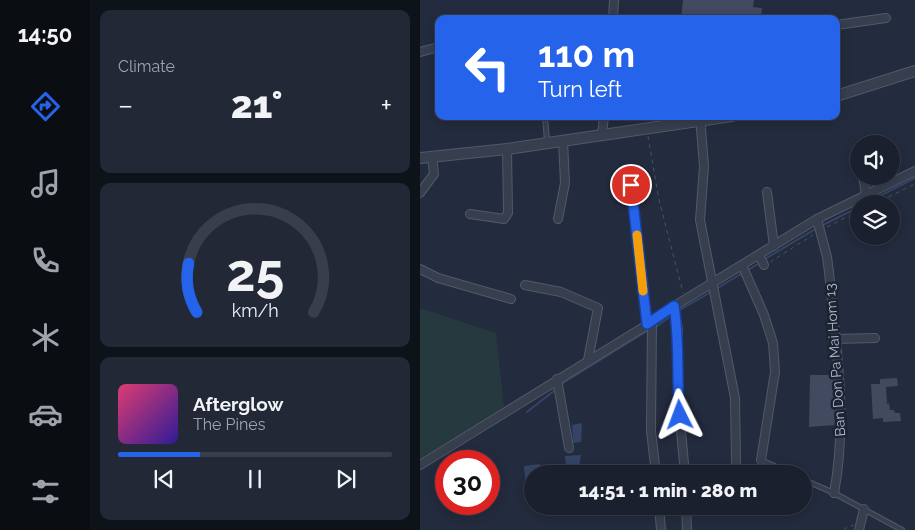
<!DOCTYPE html>
<html lang="en">
<head>
<meta charset="utf-8">
<style>
  :root { --surface:#1a202e; --page:#232836; --text:#f1f3f6; --muted:#9fa3aa; --line:#383e4a; --accent:#2563eb }
  body { margin:0; font-family:Raleway,sans-serif; background:var(--page); color:var(--text); height:100vh; display:flex; flex-direction:column; font-size:19px; white-space:nowrap }
  * { box-sizing:border-box; margin:0 }
  p { font-size:16px; color:var(--muted) }
  .icon { flex:none; width:28px; height:28px; fill:none; stroke:currentColor; stroke-width:2; stroke-linecap:round; stroke-linejoin:round }
  .map { position:relative; flex:1; overflow:hidden }
  .side { display:flex; flex-direction:column; gap:10px; padding:10px; background:#0e1219; width:330px }
  .side>* { flex:none }
  .hud { position:absolute; left:15px; top:15px; width:405px; height:105px; border-radius:10px; box-shadow:0 2px 12px #0003,0 0 0 1px var(--line); background:#2563eb; color:#fff; overflow:hidden }
  .controls { position:absolute; left:430px; top:135px; display:grid; gap:10px }
  .controls a { display:grid; place-items:center; width:50px; height:50px; border-radius:50%; background:var(--surface); box-shadow:0 2px 12px #0003,0 0 0 1px var(--line); font-size:25px }
  .speed { position:absolute; left:15px; top:450px; display:flex; gap:10px; font-size:25px; font-weight:700; text-align:center }
  .speed>* { display:grid; place-content:center; width:65px; height:65px; border-radius:50%; background:var(--surface); box-shadow:0 2px 12px #0003,0 0 0 1px var(--line); line-height:1 }
  .speed .limit { border:8px solid #d22; background:#fff; color:#111 }
  .pin { position:absolute; display:grid; place-items:center; width:42px; height:42px; color:#fff; margin:-21px; border:2px solid #fff; border-radius:50%; box-shadow:0 1px 5px #0007 }
  .me { position:absolute; width:55px; margin:-28px; rotate:357deg; stroke-linejoin:round; filter:drop-shadow(0 0 4px #0008) }
  .turn { display:flex; align-items:center; gap:18px; height:105px; padding:0 20px; font-size:22px }
  .turn .icon { width:65px; height:65px; stroke-width:2.5 }
  .turn b { display:block; font-size:35px; line-height:42px }
  .big { font-size:38px; font-weight:800; line-height:1.1 }
  .side .card { flex:1; display:flex; flex-direction:column; justify-content:center; gap:8px; min-width:0; padding:0 18px; border-radius:10px; background:var(--page) }
  .side .dial { align-items:center; gap:0 }
  .dial svg { height:130px; overflow:visible; fill:none; stroke:var(--line); stroke-width:7; stroke-linecap:round; text-anchor:middle }
  .dial text { fill:var(--text); stroke:none }
  .song { display:flex; align-items:center; gap:15px }
  .cover { width:60px; height:60px; border-radius:8px; background:linear-gradient(135deg,hsl(340 70% 55%),hsl(250 70% 35%)) }
  .played { height:5px; border-radius:2px; background:linear-gradient(90deg,var(--accent) 30%,var(--line) 30%) }
  .keys { display:flex; justify-content:space-around; direction:ltr }
  .heat { display:flex; justify-content:space-between; align-items:center; font-size:28px; direction:ltr }
  .trip { position:absolute; left:104px; top:465px; width:288px; height:50px; border-radius:25px; background:var(--surface); box-shadow:0 2px 12px #0003,0 0 0 1px var(--line); font-weight:800; line-height:50px; text-align:center }
  main { display:flex; flex:1; min-height:0 }
  .menu { display:flex; flex-direction:column; width:90px; justify-content:space-around; align-items:center; background:#0a0d12; color:var(--muted) }
  .menu .icon { width:35px; height:35px }
  .menu .current { color:var(--accent) }
  .menu b { font-size:22px; color:var(--text) }
  .map>svg:first-child { display:block }
</style>
</head>
<body>
<main>
<nav class="menu">
<b>14:50</b>
<svg class="icon current" aria-label="directions" viewBox="0 0 24 24"><path d="M12 3l9 9-9 9-9-9zM9 14v-3h6M13 9l2 2-2 2"/></svg>
<svg class="icon" aria-label="music" viewBox="0 0 24 24"><path d="M9 18V5l10-2v13"/><circle cx="6" cy="18" r="3"/><circle cx="16" cy="16" r="3"/></svg>
<svg class="icon" aria-label="phone" viewBox="0 0 24 24"><path d="M5 4h4l2 5-3 2q2 4 5 5l2-3 5 2v4C11 20 4 13 5 4z"/></svg>
<svg class="icon" aria-label="climate" viewBox="0 0 24 24"><path d="M12 3v18M4 7l16 10M4 17L20 7"/></svg>
<svg class="icon" aria-label="car" viewBox="0 0 24 24"><path d="M5 17H2v-5l4-1 3-4h7l3 4 3 1v5h-3M9 17h6M6 11h13"/><circle cx="7" cy="17" r="2"/><circle cx="17" cy="17" r="2"/></svg>
<svg class="icon" aria-label="filters" viewBox="0 0 24 24"><path d="M4 7h16M4 17h16"/><circle cx="9" cy="7" r="2"/><circle cx="15" cy="17" r="2"/></svg>
</nav>
<section class="side">
<div class="card"><p>Climate</p>
<div class="heat"><a>−</a><b class="big">21°</b><a>+</a></div>
</div>
<div class="card dial"><svg viewBox="0 0 100 80">
<path d="M14 69A42 42 0 1 1 86 69"/>
<path d="M14 69A42 42 0 0 1 9 39" stroke="#2563eb"/>
<text x="50" y="56" font-size="32" font-weight="700">25</text>
<text x="50" y="72" font-size="11">km/h</text>
</svg></div>
<div class="card">
<div class="song"><i class="cover"></i><div><b>Afterglow</b><p>The Pines</p></div></div>
<div class="played"></div>
<div class="keys"><svg class="icon" aria-label="previous" viewBox="0 0 24 24"><path d="M18 5L8 12l10 7zM5 5v14"/></svg><svg class="icon" aria-label="pause" viewBox="0 0 24 24"><path d="M8 5v14M16 5v14"/></svg><svg class="icon" aria-label="next" viewBox="0 0 24 24"><path d="M6 5l10 7-10 7zM19 5v14"/></svg></div>
</div>
</section>
<div class="map">
<svg width="495" height="530" viewBox="0 0 495 530">
  <rect width="100%" height="100%" fill="#232b3e"/>
  <!-- green -->
  <path fill="#25393f" d="M0 308 76 333 84 407 0 460Z"/>
  <!-- water -->
  <g fill="#354465">
    <path d="M162 423 161 442 153 443 152 425Z"/>
    <path d="M161 455 158 474H147L145 456Z"/>
    <path d="M120 464 123 474H112V485L106 487 104 466Z"/>
  </g>
  <g fill="none" stroke-linecap="round" stroke-linejoin="round">
    <!-- stream -->
    <g stroke="#354465" stroke-width="2">
      <path d="M444 204 495 178"/>
      <path d="M401 226 439 207"/>
      <path d="M345 259 397 228"/>
      <path d="M328 270 341 262"/>
      <path d="M296 289 324 272"/>
      <path d="M258 311 291 292"/>
      <path d="M236 327 252 315"/>
      <path d="M143 383 227 331"/>
      <path d="M107 412 135 390"/>
    </g>
  </g>
  <!-- building -->
  <g fill="#424a60">
    <path d="M263 0H334L333 7 342 8 341 19H261Z"/>
    <path d="M390 375H413L415 425 389 427Z"/>
    <path d="M477 378 478 386 466 387 467 404 469 403 470 410H474L475 413H480L481 421 463 422V418L453 419 451 384H460V379Z"/>
  </g>
  <g fill="none" stroke-linecap="round" stroke-linejoin="round">
    <defs>
      <g id="service">
        <path d="M125 116 127 141"/>
        <path d="M341 460 372 474"/>
        <path d="M382 479 414 493 482 530"/>
      </g>
      <g id="minor">
        <path d="M193 19 194 0"/>
        <path d="M416 25 466 18"/>
        <path d="M0 52 19 47"/>
        <path d="M280 116 284 166 280 220 315 398 316 462"/>
        <path d="M182 135 184 116"/>
        <path d="M443 176 446 195"/>
        <path d="M211 185 227 325"/>
        <path d="M347 192 354 246"/>
        <path d="M0 193 14 174 12 156"/>
        <path d="M50 214 84 219 88 213 87 149"/>
        <path d="M138 219 145 183 143 141"/>
        <path d="M397 219 407 257 409 272C416 345 428 420 414 493"/>
        <path d="M339 255 344 265"/>
        <path d="M322 265 344 315 353 343 355 372 341 460"/>
        <path d="M0 269 18 278 91 299"/>
        <path d="M105 285 141 292 178 308 168 360"/>
        <path d="M254 306 258 329V399L265 474"/>
        <path d="M232 320 231 431 236 474"/>
        <path d="M415 339 455 338"/>
        <path d="M137 379 149 448"/>
        <path d="M0 465 227 325 243 313 397 219 495 171"/>
        <path d="M239 506 241 530"/>
        <path d="M266 506 267 530"/>
        <path d="M439 530 444 509"/>
      </g>
      <g id="tertiary">
        <path d="M416 96 495 71"/>
        <path d="M0 158 87 149 312 116"/>
      </g>
    </defs>
    <!-- service casing -->
    <use href="#service" stroke="#525969" stroke-width="6"/>
    <!-- minor casing -->
    <use href="#minor" stroke="#525969" stroke-width="10"/>
    <!-- tertiary casing -->
    <use href="#tertiary" stroke="#525969" stroke-width="12"/>
    <!-- path -->
    <g stroke="#43565c" stroke-width="1" stroke-dasharray="4 4" stroke-linecap="butt">
      <path d="M228 136 239 200 263 293"/>
      <path d="M454 204 495 184"/>
      <path d="M407 227 439 211"/>
      <path d="M350 262 393 235"/>
      <path d="M424 530 426 528 434 525"/>
    </g>
    <!-- service -->
    <use href="#service" stroke="#373e4e" stroke-width="4"/>
    <!-- minor -->
    <use href="#minor" stroke="#373e4e" stroke-width="8"/>
    <!-- tertiary -->
    <use href="#tertiary" stroke="#373e4e" stroke-width="10"/>
  </g>
  <g fill="none" stroke-linecap="round" stroke-linejoin="round">
    <defs>
      <path id="route" d="M211 185 227 324 254 306C260 342 256 379 260 415"/>
    </defs>
    <!-- route casing -->
    <use href="#route" stroke="#184099" stroke-width="12"/>
    <!-- route -->
    <use href="#route" stroke="#2563eb" stroke-width="9"/>
    <!-- slow -->
    <path stroke="#f59e0b" stroke-width="9" d="M217 235 223 291"/>
  </g>
  <g text-anchor="middle" stroke-width="5" stroke-linejoin="round" paint-order="stroke">
    <!-- street labels -->
    <g font-size="14" fill="#b3b9c9" stroke="#1c2333">
      <text transform="translate(415 360) rotate(-94)" y="5">Ban Don Pa Mai Hom 13</text>
    </g>
  </g>
</svg>
<div class="controls">
<a><svg class="icon" aria-label="sound" viewBox="0 0 24 24"><path d="M4 9h4l5-4v14l-5-4H4zM17 9q2 3 0 6"/></svg></a>
<a><svg class="icon" aria-label="layers" viewBox="0 0 24 24"><path d="M12 4l9 5-9 5-9-5zM3 14l9 5 9-5"/></svg></a>
</div>
<div class="speed"><div class="limit">30</div></div>
<div class="pin" style="left:211px;top:185px;background:#d93025"><svg class="icon" aria-label="arrive" viewBox="0 0 24 24"><path d="M6 21V4h12l-3 4 3 4H6"/></svg></div>
<svg class="me" style="left:260px;top:415px" viewBox="-20 -20 40 40"><path d="M0-17L14 15 0 8-14 15z" fill="#2563eb" stroke="#fff" stroke-width="4"/></svg>
<div class="trip">14:51 · 1 min · 280 m</div>
<div class="hud">
<div class="turn"><svg class="icon" aria-label="left" viewBox="0 0 24 24"><path d="M17 20v-9H6M10 6l-5 5 5 5"/></svg><div><b>110 m</b>Turn left</div></div>
</div>
</div>
</main>
</body>
</html>
